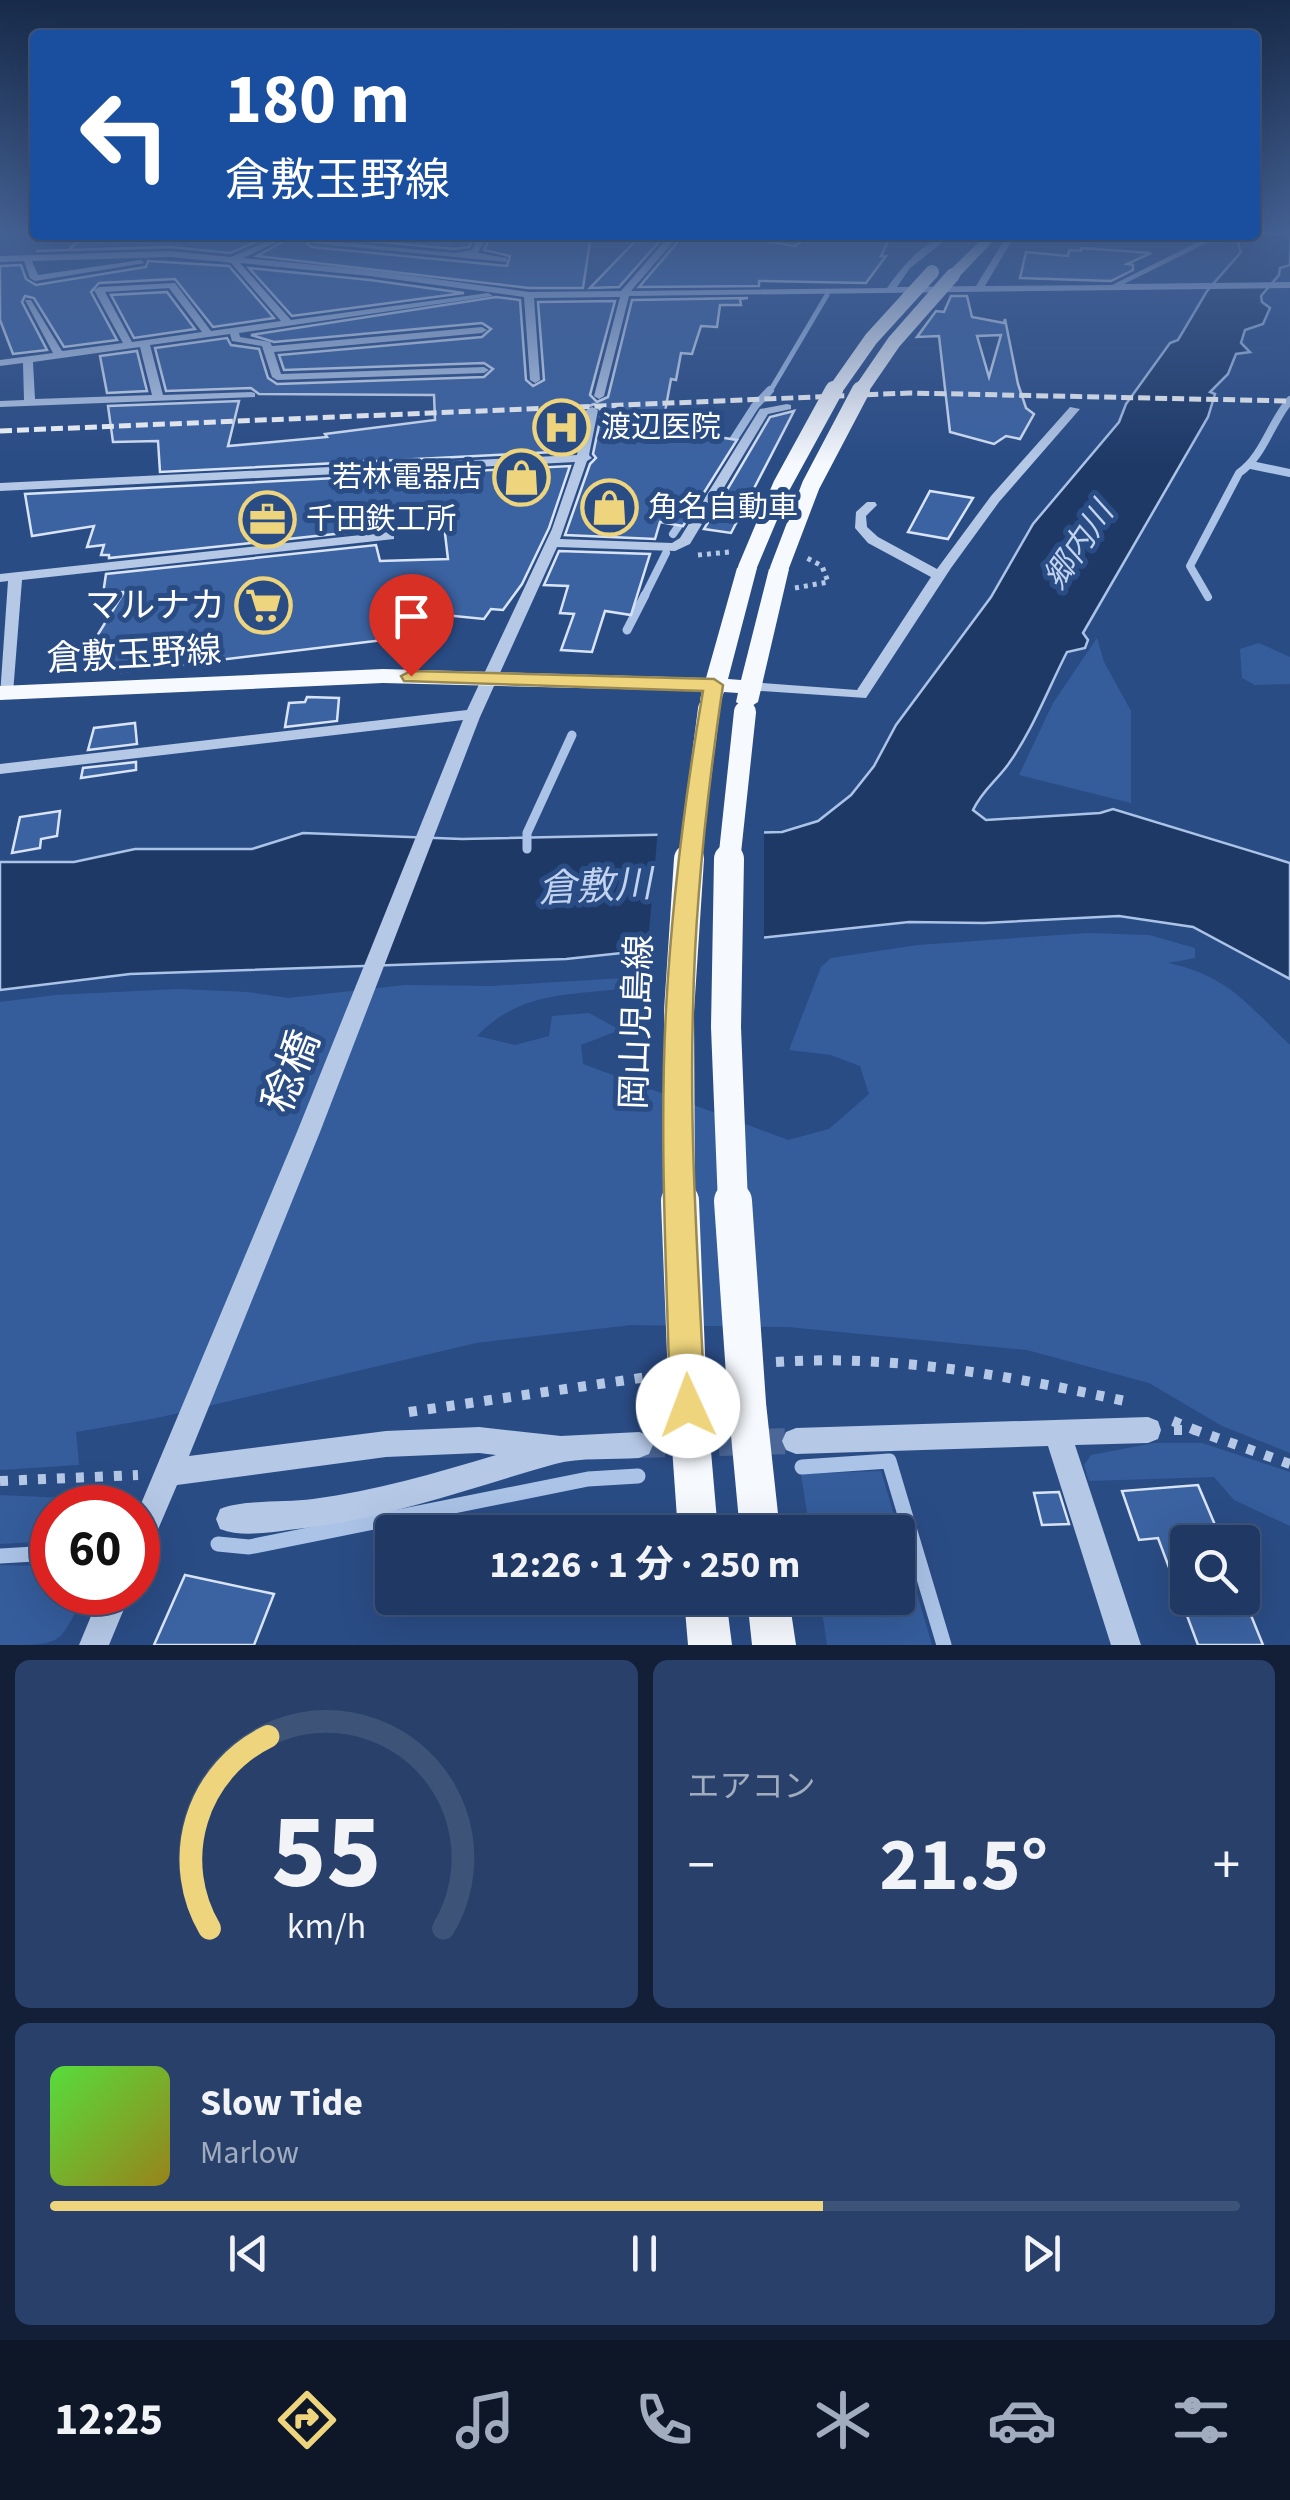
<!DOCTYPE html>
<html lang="ja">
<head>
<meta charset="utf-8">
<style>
  :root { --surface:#203964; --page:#28406a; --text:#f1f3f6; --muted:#a2acbf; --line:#3d5378; --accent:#edd47d }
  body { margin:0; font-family:"Source Sans 3","Noto Sans JP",sans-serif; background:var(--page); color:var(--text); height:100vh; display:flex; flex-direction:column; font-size:38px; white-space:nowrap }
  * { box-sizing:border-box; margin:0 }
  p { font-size:32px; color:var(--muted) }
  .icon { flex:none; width:55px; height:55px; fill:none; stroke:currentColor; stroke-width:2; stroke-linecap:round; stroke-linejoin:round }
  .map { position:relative; height:1645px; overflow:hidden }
  .drawer { display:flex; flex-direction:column; gap:15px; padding:15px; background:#121f37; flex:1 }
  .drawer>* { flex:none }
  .top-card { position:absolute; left:30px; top:30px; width:1230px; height:210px; border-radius:10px; box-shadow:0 10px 40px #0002,0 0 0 2px var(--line); background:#1a4fa0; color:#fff; overflow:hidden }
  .tools { position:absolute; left:1170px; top:1525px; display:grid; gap:20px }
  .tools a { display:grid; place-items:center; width:90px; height:90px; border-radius:10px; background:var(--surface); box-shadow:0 10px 40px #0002,0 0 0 2px var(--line); font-size:50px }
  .speed { position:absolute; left:30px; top:1485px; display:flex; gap:20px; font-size:50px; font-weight:700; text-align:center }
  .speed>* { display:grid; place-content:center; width:130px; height:130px; border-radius:50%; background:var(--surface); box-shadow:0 10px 40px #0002,0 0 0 2px var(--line); line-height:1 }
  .speed .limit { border:15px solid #d22; background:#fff; color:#111 }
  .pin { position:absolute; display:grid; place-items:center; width:85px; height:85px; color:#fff; margin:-102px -42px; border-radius:50% 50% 50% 0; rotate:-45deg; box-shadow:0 0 10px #0007 }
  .pin .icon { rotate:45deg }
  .me { position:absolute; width:110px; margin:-55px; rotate:358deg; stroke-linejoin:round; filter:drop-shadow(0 0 8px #0008) }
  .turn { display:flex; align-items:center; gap:35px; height:210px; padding:0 30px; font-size:45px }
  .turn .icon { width:130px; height:130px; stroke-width:2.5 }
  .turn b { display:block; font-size:70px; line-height:85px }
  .big { font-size:75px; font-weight:700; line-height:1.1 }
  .drawer .card { flex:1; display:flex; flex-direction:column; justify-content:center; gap:15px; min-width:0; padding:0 35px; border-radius:15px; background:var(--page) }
  .drawer .dial { align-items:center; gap:0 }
  .dial svg { height:260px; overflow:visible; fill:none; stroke:var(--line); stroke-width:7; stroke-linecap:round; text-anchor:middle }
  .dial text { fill:var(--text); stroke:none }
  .song { display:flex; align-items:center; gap:30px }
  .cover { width:120px; height:120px; border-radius:15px; background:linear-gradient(135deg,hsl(110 70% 55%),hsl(50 70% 35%)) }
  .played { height:10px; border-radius:5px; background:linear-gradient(90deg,var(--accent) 65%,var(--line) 65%) }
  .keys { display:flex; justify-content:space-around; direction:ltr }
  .heat { display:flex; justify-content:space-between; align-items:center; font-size:55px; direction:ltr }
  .drawer .tiles { flex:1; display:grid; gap:15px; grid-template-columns:1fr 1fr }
  .card:last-child { grid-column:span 2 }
  .trip { position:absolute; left:375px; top:1515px; width:540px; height:100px; border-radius:10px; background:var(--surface); box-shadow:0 10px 40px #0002,0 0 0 2px var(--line); font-weight:700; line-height:100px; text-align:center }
  .dock { display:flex; height:160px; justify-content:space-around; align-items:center; background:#0d1728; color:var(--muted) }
  .dock .icon { width:70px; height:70px }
  .dock .current { color:var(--accent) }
  .dock b { font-size:45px; color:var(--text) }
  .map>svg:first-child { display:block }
</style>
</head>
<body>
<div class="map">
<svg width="1290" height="1645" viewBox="0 0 1290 1645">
  <rect width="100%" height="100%" fill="#2a4c85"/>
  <!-- green -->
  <g fill="#355d9c">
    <path d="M1097 638 1104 662 1131 711V803L1019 775 1053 703Z"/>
    <path d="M1259 643 1290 657V684L1255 685 1242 678 1240 649Z"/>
    <path d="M1087 933 1149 935 1195 948V958L1168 963C1228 976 1247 1004 1290 1045V1453L1222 1426 1149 1383 1027 1350 788 1327 631 1325 476 1343 157 1418 76 1432 79 1465 0 1470V1002L56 995 178 989 247 992 288 998 405 985 491 986 624 978 621 989C565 995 518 993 477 1036L515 1045 549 1036 552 1016 589 1013 620 1030 581 1045 583 1064 788 1140 829 1129 869 1094 860 1066 831 1055 789 1050 821 967 831 958 918 945Z"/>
    <path d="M1154 1443H1202L1290 1472V1526L1234 1500 1214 1477 1089 1481 1084 1465 1091 1455Z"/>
    <path d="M881 1471 932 1645H827L820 1598H898V1532H810L801 1474Z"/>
    <path d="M0 1495 87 1499 128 1496 123 1507 52 1508V1541L0 1544Z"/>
    <path d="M0 1565 52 1566V1592L85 1593C58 1645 66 1645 0 1645Z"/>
  </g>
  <!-- water -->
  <path fill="#1e3966" stroke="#aac3e7" stroke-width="2.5" d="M1255 234H1290V265L1280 268 1279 275 1261 296 1262 302 1270 308 1263 324 1245 330 1241 343 1250 352 1236 354 1228 374 1210 392 1215 394 1208 417 1083 633 1088 640 1085 648 1067 652C1048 689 1032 732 1007 766 995 782 982 791 973 810L986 820 1100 813 1113 809 1290 863V979L1193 927 1119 916 984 923 909 922 566 959 130 974 0 990V862H74L135 849H252L303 833 462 839 782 832 818 821 851 795 874 766 896 725 991 597 1033 524 1119 422 1126 404 1170 343 1178 340 1207 291 1241 252 1237 239Z"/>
  <!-- pier -->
  <path fill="#2a4c85" d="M764 827V943L647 955 658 829Z"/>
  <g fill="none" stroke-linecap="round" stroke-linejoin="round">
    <!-- stream-far3 -->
    <path stroke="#aac3e7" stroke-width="5" d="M769 393 827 295"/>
    <!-- stream-far2 -->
    <g stroke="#aac3e7" stroke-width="8">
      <path d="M728 448 755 406 770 390"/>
      <path d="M1251 465 1290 473"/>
      <path d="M673 534 684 518"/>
      <path d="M644 597 666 553"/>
      <path d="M1208 597 1190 566 1239 473C1263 457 1271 422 1290 400"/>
    </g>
    <!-- stream-far1 -->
    <g stroke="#aac3e7" stroke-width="9">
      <path d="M627 630 645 595"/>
      <path d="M527 849V833L572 735"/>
    </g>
    <!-- stream -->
    <g stroke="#aac3e7" stroke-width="15">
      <path d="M802 1467 889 1461 944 1645"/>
      <path d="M218 1544 249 1547 588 1479 638 1476"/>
      <path d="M0 1556 52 1553"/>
    </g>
  </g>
  <!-- building -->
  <g fill="#3b62a1" stroke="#d8e4f6" stroke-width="2.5" fill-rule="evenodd">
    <path d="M121 235H272L230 253 170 247 36 251 68 250 84 237 120 238Z"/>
    <path d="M295 235H475L469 247 455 249 315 236 307 243 311 247 507 266 510 256 484 250 491 235H591L583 288H529L257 256Z"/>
    <path d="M656 235 664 236 619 287 590 288 639 237Z"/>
    <path d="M693 235 736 236 795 246 803 240 798 235H891L881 256H886L866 283 759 281V286L639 287 682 237Z"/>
    <path d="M1081 248 1151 253 1127 264 1133 265V270L1111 281 1020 278 1026 252 1068 256 1069 250 1081 251Z"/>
    <path d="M148 261 229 266 274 318 213 327 175 279 99 283 91 292 117 340 64 347 34 298 25 296 22 302 47 350 13 354 0 320V266L21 265 26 279 36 285 146 267Z"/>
    <path d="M249 268 370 280 464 293 292 316Z"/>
    <path d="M167 292 195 329 134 338 111 295Z"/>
    <path d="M951 296H967L972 317 1004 323 1005 319 1018 384 1026 408 1034 414 1020 439 1006 436 994 444 950 432 939 336 917 337 936 311 944 312ZM1001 335 989 377 977 336Z"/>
    <path d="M496 297 520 300 526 380 533 386 544 380 538 302 615 301 590 395 597 402 608 397 632 300 748 298 740 299 741 305H720L717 327 701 326 692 354 681 353 676 380 671 379 662 428 737 440 683 526 660 522 655 539 565 535 590 464 596 458 593 454 602 411 594 404 582 409 574 451 160 472 158 441 113 442 108 406 239 401 228 446 327 437 325 434 435 420 434 395 259 394 251 388 166 391 155 348 227 338 231 345 259 349 268 378 277 384 484 377 493 369 484 363 284 370 279 355 482 337 491 329 482 323 274 342 251 335Z"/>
    <path d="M137 351 147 391 107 393 100 356Z"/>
    <path d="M794 411 731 533 704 529 770 417Z"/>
    <path d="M570 466 549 528 522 584 503 610 491 609 484 619 414 612 425 631 375 641 121 672 102 657 97 647V636L124 592 103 594 106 574 376 545 380 561 448 559 442 508 370 516 373 530 109 558V555H101L104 545 87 547 94 526 32 536 25 494Z"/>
    <path d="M930 491 973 498 948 539 908 532Z"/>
    <path d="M559 551 650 554 631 615 605 611 592 652 561 650 574 614 560 613 568 586 544 585Z"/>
    <path d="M307 697 339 698 337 721 285 727 289 703 305 702Z"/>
    <path d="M135 723 137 744 88 750 94 728Z"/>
    <path d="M136 762V770L81 778 83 768Z"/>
    <path d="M60 811 57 836 41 839 40 848 12 853 20 817Z"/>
    <path d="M1198 1485 1218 1532 1188 1535V1598H1244L1263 1645H1198L1158 1538 1139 1540 1122 1491Z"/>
    <path d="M1059 1492 1069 1524 1042 1525 1034 1493Z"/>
    <path d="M185 1575 274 1594 254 1645H154Z"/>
  </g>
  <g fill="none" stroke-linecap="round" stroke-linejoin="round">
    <!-- minor-tunnel -->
    <path stroke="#4a6797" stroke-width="26" stroke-dasharray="26 14" stroke-linecap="butt" d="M639 1445 796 1441"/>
    <!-- path-far1 -->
    <g stroke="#b5c9e7" stroke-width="5" stroke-dasharray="4 5" stroke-linecap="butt">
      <path d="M698 555 730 552"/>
      <path d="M795 588 828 582 822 566 807 558"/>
    </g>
    <!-- path -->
    <g stroke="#b5c9e7" stroke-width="10" stroke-dasharray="8 11" stroke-linecap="butt">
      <path d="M776 1362C895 1354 1009 1376 1125 1401"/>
      <path d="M409 1412 654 1376"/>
      <path d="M1173 1421 1195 1430"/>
      <path d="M1174 1430H1195L1290 1464"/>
      <path d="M0 1481 138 1475"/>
    </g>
    <!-- minor -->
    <g fill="#b5c9e7" fill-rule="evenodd">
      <path d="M281 235H292L243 258 370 270 529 292 621 291 670 235H679L631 291 887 288C900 269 928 235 952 235L910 268 897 287 976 286 1003 242 1002 235H1010L1011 242 985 286 1112 285 1212 235H1223L1124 284 1290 282V288L629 296 604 396 599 399 594 396 620 297 534 298 540 380 535 383 530 380 524 297 370 276 240 263 291 320 488 293 493 296 239 333 240 337 270 342 272 346 482 327 487 330 482 333 274 352 281 374 484 367 489 370 484 373 277 380 272 377 262 346 232 341 230 334 150 345 163 395 251 392 255 393V397L0 407V401L24 400 23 363 0 366V360L53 353 25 300H31L62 351 123 343 94 290 99 287 175 283 211 331 281 321 231 263 225 262 170 257 32 261 38 275 141 260 145 263 35 281 30 278 24 261 0 262V256L170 251 231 257ZM169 288 202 332 132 342 105 292ZM140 347 152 395 35 399 33 362Z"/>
      <path d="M479 235H487L478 253 507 258V262L311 243 315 240 455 253 472 250Z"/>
      <path d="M739 235H776L799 239 795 242Z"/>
      <path d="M787 404 791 405V409L768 414 690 544 675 551 557 547 480 717 320 1132 189 1456 386 1431 479 1427 561 1436 639 1432 649 1436 653 1445 649 1454 639 1458C613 1460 580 1457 555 1464 466 1489 381 1521 288 1530 267 1533 240 1537 220 1529L216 1519 220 1509C245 1499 285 1503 313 1499 375 1491 436 1473 496 1455L479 1453 386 1457 177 1485 148 1553 138 1557V1511L297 1132 463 720 0 774V764L467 710 552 529 575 462 0 491V483L577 455 586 410 592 407 598 410 589 455 592 458 587 461 560 539 672 543 680 538 760 409Z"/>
      <path d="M1070 407 1080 409 999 502 951 568 866 698 745 690 742 687 745 684 750 682 857 690 931 577 868 543 855 528 856 512 867 502H875L877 505 866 516 867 527 878 537 937 569 991 496Z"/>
      <path d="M389 532 394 533V539L22 580 13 693 10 696H0L8 581 0 582V574Z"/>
      <path d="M1148 1417 1158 1421 1161 1430 1158 1439 1148 1443 1075 1445 1141 1645H1111L1048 1446 796 1454 786 1450 782 1441 786 1432 796 1428Z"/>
      <path d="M101 1592H131L109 1645H79Z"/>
    </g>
    <!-- major -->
    <g fill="#f6f9fe" fill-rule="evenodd">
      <path d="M986 235H999L958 278H948V272Z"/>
      <path d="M747 562 757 568 728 679 741 680 769 569 779 563 789 569 758 702 747 709 736 702 738 693 724 692 719 705 711 707 700 700 702 691 383 683 0 700V686L383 669 706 678 737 568Z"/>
      <path d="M747 1385 760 1390 766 1403 780 1532H740L728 1403 734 1390Z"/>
      <path d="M688 1387 701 1392 707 1405 718 1532H678L669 1405 675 1392Z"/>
      <path d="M684 1598H726L732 1645H688Z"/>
      <path d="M747 1598H789L796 1645H752Z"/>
    </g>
    <!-- rail -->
    <path stroke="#fff" stroke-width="5" stroke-dasharray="12 5" stroke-linecap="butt" d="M0 431 910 393 1290 401"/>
    <!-- major-bridge-far4 -->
    <g stroke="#f6f9fe" stroke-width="14">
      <path d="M833 393 871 339 932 272"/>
      <path d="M859 393 894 342 953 275"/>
    </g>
    <!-- major-bridge-far3 -->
    <g stroke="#f6f9fe" stroke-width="18">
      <path d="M747 568 782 485 834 390"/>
      <path d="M779 569 811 485 861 390"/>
    </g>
    <!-- major-bridge-far2 -->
    <g stroke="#f6f9fe" stroke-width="22">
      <path d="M689 862 709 709"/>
      <path d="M729 862 745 712"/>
    </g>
    <!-- major-bridge-far1 -->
    <g stroke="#f6f9fe" stroke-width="30">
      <path d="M729 859 726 1027 733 1204"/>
      <path d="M680 1204 679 1011 689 859"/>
    </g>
    <!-- major-bridge -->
    <g stroke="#f6f9fe" stroke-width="38">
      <path d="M680 1201 688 1405"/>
      <path d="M733 1201 747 1403"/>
    </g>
  </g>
  <!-- sky -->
  <linearGradient id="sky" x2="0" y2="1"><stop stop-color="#172a49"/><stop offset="0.5" stop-color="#446194"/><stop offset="1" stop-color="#446194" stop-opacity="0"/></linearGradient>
  <rect width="1290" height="464" fill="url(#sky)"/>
  <!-- route -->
  <path fill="#edd47d" stroke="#9a8a51" stroke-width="2.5" d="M411 671 714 679 723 685C707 793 695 901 693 1010 689 1142 699 1274 705 1406L700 1417 688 1422 675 1417 670 1406C667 1274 659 1141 666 1009 672 902 685 796 703 691L404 681 401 676Z"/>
  <!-- icons -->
  <defs>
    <symbol id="hospital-ring" viewBox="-11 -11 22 22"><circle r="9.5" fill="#2a4c85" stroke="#edd47d" stroke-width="1.5"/><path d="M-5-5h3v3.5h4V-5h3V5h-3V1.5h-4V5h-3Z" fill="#edd47d"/></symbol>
    <symbol id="shop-ring" viewBox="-11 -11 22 22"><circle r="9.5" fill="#2a4c85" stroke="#edd47d" stroke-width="1.5"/><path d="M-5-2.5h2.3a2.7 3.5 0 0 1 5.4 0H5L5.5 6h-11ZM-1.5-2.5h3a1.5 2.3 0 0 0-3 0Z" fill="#edd47d"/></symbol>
    <symbol id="office-ring" viewBox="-11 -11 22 22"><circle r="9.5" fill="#2a4c85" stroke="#edd47d" stroke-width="1.5"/><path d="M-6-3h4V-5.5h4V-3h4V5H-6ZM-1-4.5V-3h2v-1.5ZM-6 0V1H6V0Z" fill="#edd47d"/></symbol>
    <symbol id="supermarket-ring" viewBox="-11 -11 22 22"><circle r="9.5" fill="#2a4c85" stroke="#edd47d" stroke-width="1.5"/><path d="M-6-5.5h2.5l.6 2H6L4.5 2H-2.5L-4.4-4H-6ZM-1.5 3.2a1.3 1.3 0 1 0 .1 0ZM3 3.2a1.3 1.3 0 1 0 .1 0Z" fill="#edd47d"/></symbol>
  </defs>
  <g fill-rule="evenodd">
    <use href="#hospital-ring" x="530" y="396" width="63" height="63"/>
    <use href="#shop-ring" x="490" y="446" width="63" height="63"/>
    <use href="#shop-ring" x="578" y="476" width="63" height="63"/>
    <use href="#office-ring" x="236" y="488" width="63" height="63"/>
    <use href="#supermarket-ring" x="232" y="574" width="63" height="63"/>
  </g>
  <g text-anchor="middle" stroke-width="10" stroke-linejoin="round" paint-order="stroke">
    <!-- far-poi labels -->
    <g font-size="30" fill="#fff" stroke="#2a4c85" text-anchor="start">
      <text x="601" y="437">渡辺医院</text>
      <text x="482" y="487" text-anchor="end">若林電器店</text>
      <text x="648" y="517">角名自動車</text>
      <text x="306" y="529">千田鉄工所</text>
    </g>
    <!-- far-water labels -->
    <g font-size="32" font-style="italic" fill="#c1d3ee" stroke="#2a4c85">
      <text transform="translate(1078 545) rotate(-56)" y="11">郷内川</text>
    </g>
    <!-- poi labels -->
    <g font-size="35" fill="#fff" stroke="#2a4c85" text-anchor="end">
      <text x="225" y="617">マルナカ</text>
    </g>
    <!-- street labels -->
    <g font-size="35" fill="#fff" stroke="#2a4c85">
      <text transform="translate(134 654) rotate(-3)" y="12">倉敷玉野線</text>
      <text transform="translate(636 1022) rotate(-88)" y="12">岡山児島線</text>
    </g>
    <!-- water labels -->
    <g font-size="38" font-style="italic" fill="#c1d3ee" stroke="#2a4c85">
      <text transform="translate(595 886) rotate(-3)" y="13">倉敷川</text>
    </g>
    <!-- near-street labels -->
    <g font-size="42" fill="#fff" stroke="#2a4c85">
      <text transform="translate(290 1071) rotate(-68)" y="15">稔橋</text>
    </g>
  </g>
</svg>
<div class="tools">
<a><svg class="icon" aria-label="search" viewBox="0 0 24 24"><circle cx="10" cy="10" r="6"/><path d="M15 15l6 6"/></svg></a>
</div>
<div class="speed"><div class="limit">60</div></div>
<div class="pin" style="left:411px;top:676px;background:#d93025"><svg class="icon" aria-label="arrive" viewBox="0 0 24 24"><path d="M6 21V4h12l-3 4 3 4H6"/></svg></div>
<svg class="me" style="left:688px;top:1406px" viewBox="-20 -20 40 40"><circle r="19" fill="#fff"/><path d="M0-13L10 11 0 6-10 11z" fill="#edd47d"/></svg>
<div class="trip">12:26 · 1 分 · 250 m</div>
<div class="top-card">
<div class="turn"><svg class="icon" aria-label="left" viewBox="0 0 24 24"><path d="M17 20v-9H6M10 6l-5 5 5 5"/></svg><div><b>180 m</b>倉敷玉野線</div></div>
</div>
</div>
<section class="drawer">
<div class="tiles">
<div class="card dial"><svg viewBox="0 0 100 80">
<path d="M14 69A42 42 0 1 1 86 69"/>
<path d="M14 69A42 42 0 0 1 32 10" stroke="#edd47d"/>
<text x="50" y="56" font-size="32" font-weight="700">55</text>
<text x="50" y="72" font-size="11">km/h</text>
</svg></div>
<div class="card"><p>エアコン</p>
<div class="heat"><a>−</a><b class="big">21.5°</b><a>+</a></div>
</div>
<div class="card">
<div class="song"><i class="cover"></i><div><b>Slow Tide</b><p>Marlow</p></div></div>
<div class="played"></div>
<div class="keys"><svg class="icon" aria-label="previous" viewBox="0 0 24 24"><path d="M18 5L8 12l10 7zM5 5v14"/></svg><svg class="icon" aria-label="pause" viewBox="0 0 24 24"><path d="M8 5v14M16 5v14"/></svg><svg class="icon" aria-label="next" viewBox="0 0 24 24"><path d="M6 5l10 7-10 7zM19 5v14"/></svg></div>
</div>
</div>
</section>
<nav class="dock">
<b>12:25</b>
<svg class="icon current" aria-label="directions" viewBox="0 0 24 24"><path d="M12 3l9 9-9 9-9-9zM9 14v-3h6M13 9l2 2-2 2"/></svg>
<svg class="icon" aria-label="music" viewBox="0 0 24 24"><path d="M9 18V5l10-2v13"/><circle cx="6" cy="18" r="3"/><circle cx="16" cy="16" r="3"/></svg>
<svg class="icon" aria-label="phone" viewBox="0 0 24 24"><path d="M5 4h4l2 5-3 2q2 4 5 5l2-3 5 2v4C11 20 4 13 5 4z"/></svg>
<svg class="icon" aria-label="climate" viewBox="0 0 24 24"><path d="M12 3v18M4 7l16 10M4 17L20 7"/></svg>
<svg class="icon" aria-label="car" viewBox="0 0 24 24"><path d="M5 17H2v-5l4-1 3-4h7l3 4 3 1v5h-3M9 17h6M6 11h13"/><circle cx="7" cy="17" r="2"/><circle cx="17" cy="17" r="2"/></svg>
<svg class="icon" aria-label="filters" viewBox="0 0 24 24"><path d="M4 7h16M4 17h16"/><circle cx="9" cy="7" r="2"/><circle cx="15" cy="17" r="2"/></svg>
</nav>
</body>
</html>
